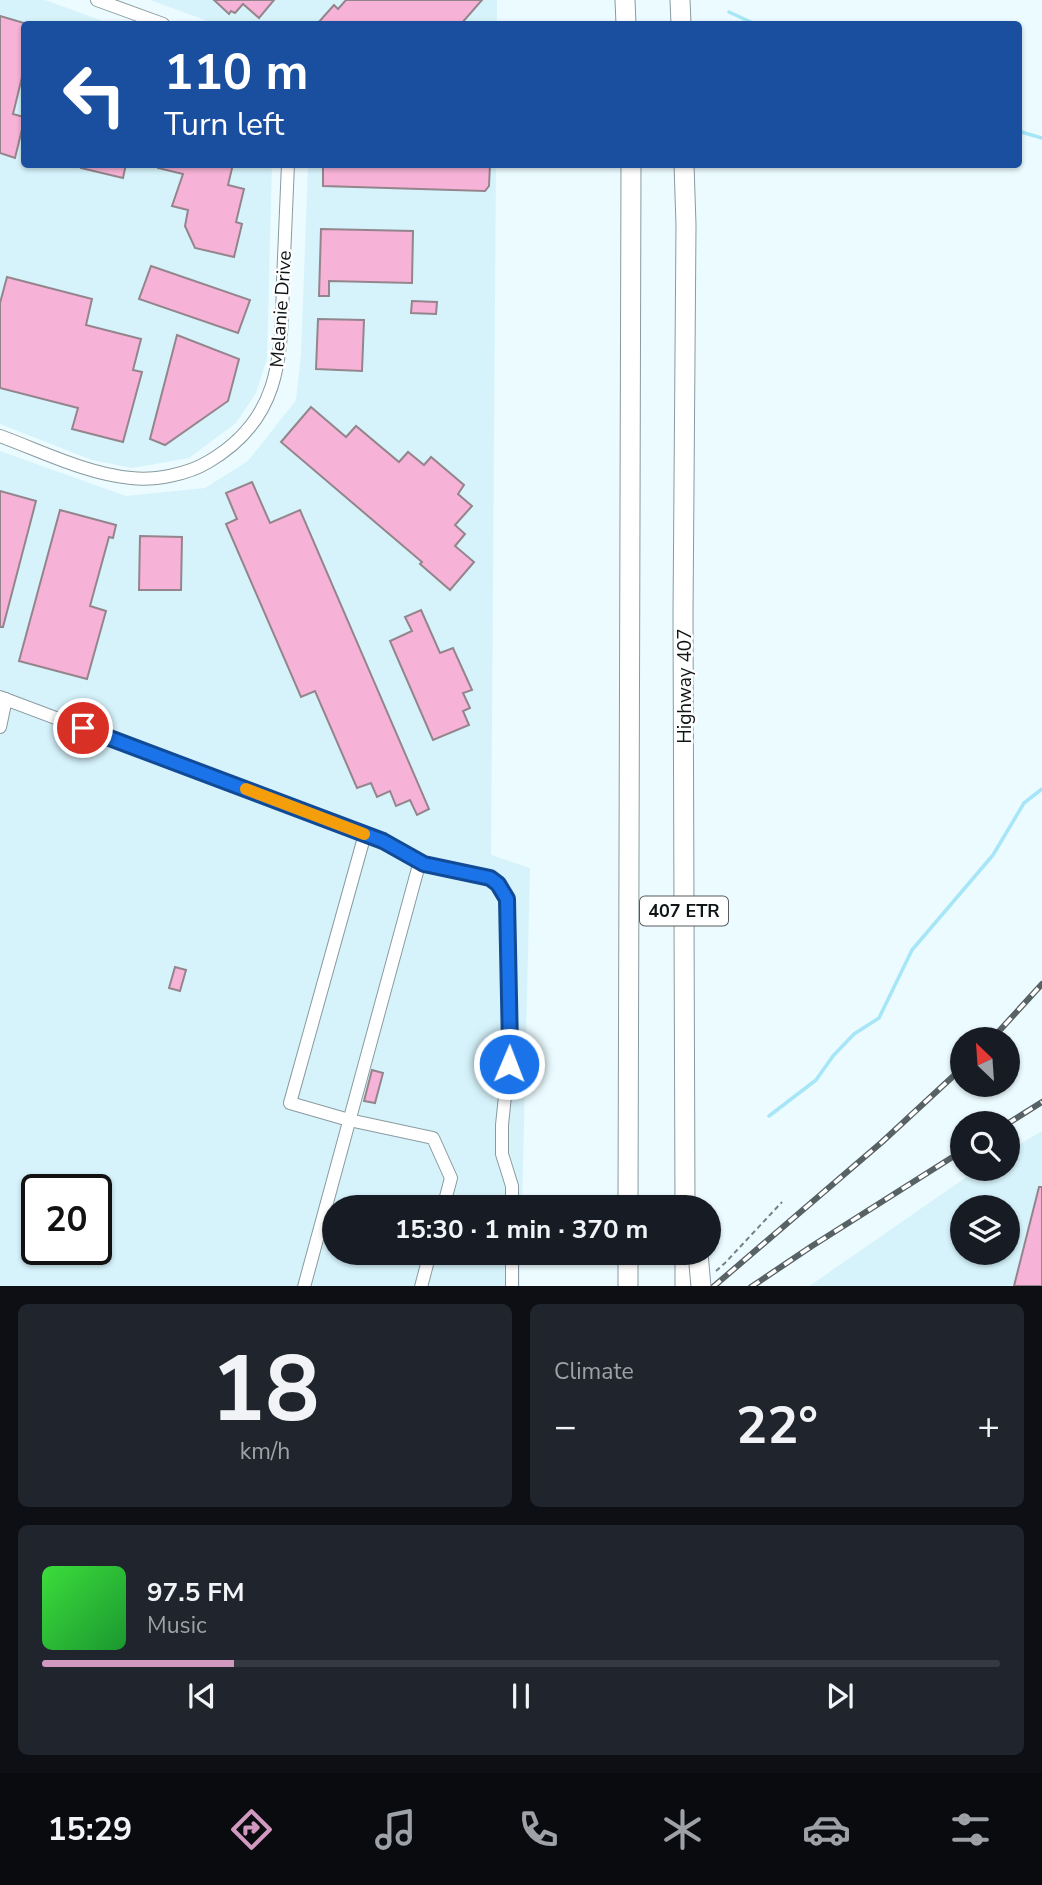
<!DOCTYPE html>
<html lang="en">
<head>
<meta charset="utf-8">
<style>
  :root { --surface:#171b24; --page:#20242c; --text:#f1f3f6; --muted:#9ea1a6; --line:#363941; --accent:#d199c0 }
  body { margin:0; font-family:"Nunito Sans",sans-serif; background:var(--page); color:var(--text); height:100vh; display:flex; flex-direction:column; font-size:26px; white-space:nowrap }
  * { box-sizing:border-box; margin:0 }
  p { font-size:23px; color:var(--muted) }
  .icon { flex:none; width:38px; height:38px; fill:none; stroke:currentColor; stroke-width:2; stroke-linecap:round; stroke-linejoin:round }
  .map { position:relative; height:1286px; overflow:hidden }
  .side { display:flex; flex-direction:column; gap:18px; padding:18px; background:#0d0f14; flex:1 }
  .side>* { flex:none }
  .hud { position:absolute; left:21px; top:21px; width:1001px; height:147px; border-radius:7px; box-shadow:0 2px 5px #0004; background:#1a4fa0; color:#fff; overflow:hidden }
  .needle { width:46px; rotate:335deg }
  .controls { position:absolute; left:950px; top:1027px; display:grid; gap:14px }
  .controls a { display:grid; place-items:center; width:70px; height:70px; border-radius:50%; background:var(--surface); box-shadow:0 2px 5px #0004; font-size:35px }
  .speed { position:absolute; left:21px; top:1174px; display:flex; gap:14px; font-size:35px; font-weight:700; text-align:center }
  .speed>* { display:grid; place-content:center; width:91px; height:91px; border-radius:50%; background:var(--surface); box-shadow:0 2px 5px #0004; line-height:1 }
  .speed .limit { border:4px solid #111; border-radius:10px; background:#fff; color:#111 }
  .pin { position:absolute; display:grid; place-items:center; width:60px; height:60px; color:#fff; margin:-30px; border:4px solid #fff; border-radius:50%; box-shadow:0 2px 7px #0007 }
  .me { position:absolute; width:77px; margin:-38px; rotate:1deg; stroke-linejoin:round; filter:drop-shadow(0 0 5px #0008) }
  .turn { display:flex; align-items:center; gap:24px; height:147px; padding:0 28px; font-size:32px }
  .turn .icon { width:91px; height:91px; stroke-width:2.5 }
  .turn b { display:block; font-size:49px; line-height:60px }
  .big { font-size:52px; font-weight:700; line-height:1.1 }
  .side .card { flex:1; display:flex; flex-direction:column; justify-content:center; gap:10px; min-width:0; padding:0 24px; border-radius:10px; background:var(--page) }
  .side .dial { align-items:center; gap:0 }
  .dial b { font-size:91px; line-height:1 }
  .song { display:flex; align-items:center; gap:21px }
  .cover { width:84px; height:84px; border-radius:10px; background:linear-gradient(135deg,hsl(120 70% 55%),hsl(130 70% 35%)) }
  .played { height:7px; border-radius:4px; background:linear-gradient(90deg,var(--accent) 20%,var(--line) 20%) }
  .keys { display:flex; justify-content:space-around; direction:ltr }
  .heat { display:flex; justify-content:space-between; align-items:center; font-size:38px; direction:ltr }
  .side .tiles { flex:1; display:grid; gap:18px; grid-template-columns:1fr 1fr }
  .card:last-child { grid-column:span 2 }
  .trip { position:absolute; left:322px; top:1195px; width:399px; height:70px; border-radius:35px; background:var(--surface); box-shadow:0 2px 5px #0004; font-weight:700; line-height:70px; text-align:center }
  .tabs { display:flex; height:112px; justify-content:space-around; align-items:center; background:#090b0e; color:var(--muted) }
  .tabs .icon { width:49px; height:49px }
  .tabs .active { color:var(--accent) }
  .tabs b { font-size:32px; color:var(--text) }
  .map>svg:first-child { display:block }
</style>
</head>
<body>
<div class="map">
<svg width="1042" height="1287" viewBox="0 0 1042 1287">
  <rect width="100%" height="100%" fill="#ebfbff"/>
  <!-- built -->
  <g fill="#d6f3fb" fill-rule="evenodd">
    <path d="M0 0H45L111 24H24V164L272 165 267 359 256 393 236 423 189 458 132 468 92 460 0 424Z"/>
    <path d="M150 0H497V24H216Z"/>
    <path d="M308 165H496L491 855 530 868 522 1207 334 1208V1253H520V1286L0 1287V451L126 496 205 488 248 461 296 400 301 355ZM37 1190H96V1250H37Z"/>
    <path d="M1042 1131V1286L808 1287 978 1169H1008V1151ZM962 1208H1008V1253H962Z"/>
  </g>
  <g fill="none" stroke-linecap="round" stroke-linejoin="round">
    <!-- stream -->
    <g stroke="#a6e6f7" stroke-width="3.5">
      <path d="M729 12 755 24"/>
      <path d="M1018 131 1042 138"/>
      <path d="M769 1116 816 1080 833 1056 854 1034 879 1018 912 950 993 855 1024 803 1042 789"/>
    </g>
  </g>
  <!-- building -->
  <g fill="#f7b3d7" stroke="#94858c" stroke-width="2">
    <path d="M214 0H274L259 18 243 4 235 13 231 11 229 14Z"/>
    <path d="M346 0H482L461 24H317L334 5 338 9Z"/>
    <path d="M0 16 24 23V69L13 114 24 117V121L15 158 0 153Z"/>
    <path d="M82 164H126L123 178 81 168Z"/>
    <path d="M158 164H233L228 185 244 189 236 222 242 224 234 257 195 248 185 226 188 210 172 206 183 174 158 168Z"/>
    <path d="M323 164H490L489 186 485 191 323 186Z"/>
    <path d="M321 229 413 231 412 283 329 281V296H319Z"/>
    <path d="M151 266 250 300 238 333 139 299Z"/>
    <path d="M7 277 92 299 86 325 141 339 133 370 142 372 123 442 72 429 78 408 0 388V303Z"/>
    <path d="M412 301 437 302 436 314 411 313Z"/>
    <path d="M318 319 364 320 362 371 316 369Z"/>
    <path d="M177 335 239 359 228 401 165 445 150 439Z"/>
    <path d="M311 407 346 437 356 426 399 462 408 452 424 465 431 457 464 485 458 494 472 506 455 525 465 534 455 546 474 562 450 590 420 564 422 562 281 442Z"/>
    <path d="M252 482 270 523 300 510 429 809 417 815 410 800 396 806 390 791 377 797 371 783 357 788 315 691 301 697 226 524 237 519 226 493Z"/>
    <path d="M0 491 36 501 3 627H0Z"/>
    <path d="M60 510 116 525 113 538 109 537 90 606 106 611 87 679 19 661Z"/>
    <path d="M140 536 182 537 181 590H139Z"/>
    <path d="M421 610 440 653 453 648 472 690 463 693 470 708 463 711 469 725 433 740 390 641 412 631 405 617Z"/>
    <path d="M175 967 186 970 180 991 169 988Z"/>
    <path d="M372 1070 383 1073 375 1103 364 1101Z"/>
    <path d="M1039 1187H1042V1286H1014Z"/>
  </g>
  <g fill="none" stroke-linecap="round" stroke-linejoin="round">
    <defs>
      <g id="minor">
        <path d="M97 0 163 24"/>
        <path d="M0 436C41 451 87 474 131 478 155 481 188 474 208 462 282 419 281 357 283 281 285 242 286 203 288 164"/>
        <path d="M0 697 383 841 424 864 490 878 498 883 507 899 510 1047 502 1125V1154L512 1186V1208"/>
        <path d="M0 727 6 699"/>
        <path d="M365 834 290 1103 349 1120 433 1138 451 1178 443 1208"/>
        <path d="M304 1287 420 861"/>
        <path d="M421 1287 430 1253"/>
        <path d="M512 1287V1253"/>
      </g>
      <g id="highway">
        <path d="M625 0 626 24"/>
        <path d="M680 0 681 24"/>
        <path d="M684 164 686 225 683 615 685 1208"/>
        <path d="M628 1208 631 164"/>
        <path d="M628 1287V1253"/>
        <path d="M685 1287V1253"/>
      </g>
    </defs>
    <!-- minor casing -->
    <use href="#minor" stroke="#899ba0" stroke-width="14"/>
    <!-- highway casing -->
    <use href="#highway" stroke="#899ba0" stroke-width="21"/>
    <!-- path -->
    <path stroke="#768183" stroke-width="2" stroke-dasharray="5 3.5" stroke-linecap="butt" d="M716 1271 725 1263 782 1202"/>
    <!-- minor -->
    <use href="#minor" stroke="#fff" stroke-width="12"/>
    <!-- highway -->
    <use href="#highway" stroke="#fff" stroke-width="19"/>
    <defs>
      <g id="rail">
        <path d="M991 1040 1042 984"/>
        <path d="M1007 1124 1042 1102"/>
        <path d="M713 1287 882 1142 962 1068"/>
        <path d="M751 1287 812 1246 962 1151"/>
      </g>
    </defs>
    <!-- rail casing -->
    <use href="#rail" stroke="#586164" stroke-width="6"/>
    <!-- rail -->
    <use href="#rail" stroke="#fff" stroke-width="3.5" stroke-dasharray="10" stroke-linecap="butt"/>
    <defs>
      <path id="highway-bridge" d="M698 1253 701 1287"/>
    </defs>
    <!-- highway-bridge casing -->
    <use href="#highway-bridge" stroke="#899ba0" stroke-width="21" stroke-linecap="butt"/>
    <!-- highway-bridge -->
    <use href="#highway-bridge" stroke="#fff" stroke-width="19"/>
  </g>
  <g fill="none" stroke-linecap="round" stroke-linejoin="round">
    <defs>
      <path id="route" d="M83 728 383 841 424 864 490 878 498 884 507 899 510 1047 509 1064"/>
    </defs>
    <!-- route casing -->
    <use href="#route" stroke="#114b97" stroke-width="18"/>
    <!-- route -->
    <use href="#route" stroke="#1a73e8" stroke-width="12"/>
    <!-- slow -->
    <path stroke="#f59e0b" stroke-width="12" d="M246 789 364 834"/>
  </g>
  <g text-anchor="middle" stroke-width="5" stroke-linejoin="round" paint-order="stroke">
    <!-- shield labels -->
    <rect fill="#fff" stroke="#575b5d" stroke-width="2" x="640" y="896.5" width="88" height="29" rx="5"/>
    <g font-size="18" font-weight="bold" fill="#0f1517">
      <text x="684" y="917">407 ETR</text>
    </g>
    <!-- street labels -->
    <g font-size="19" fill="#0f1517" stroke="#fff">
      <text transform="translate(280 309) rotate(-86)" y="7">Melanie Drive</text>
      <text transform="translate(684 686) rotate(-90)" y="7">Highway 407</text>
    </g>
  </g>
</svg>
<div class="controls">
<a><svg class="needle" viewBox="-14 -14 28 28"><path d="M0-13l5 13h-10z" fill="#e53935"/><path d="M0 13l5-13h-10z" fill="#9ea1a6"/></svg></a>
<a><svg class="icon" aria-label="search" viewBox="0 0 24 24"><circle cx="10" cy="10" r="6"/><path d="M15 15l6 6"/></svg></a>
<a><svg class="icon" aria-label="layers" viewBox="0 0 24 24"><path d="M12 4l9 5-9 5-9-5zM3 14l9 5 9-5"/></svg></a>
</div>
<div class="speed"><div class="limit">20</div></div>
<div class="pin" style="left:83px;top:728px;background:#d93025"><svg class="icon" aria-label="arrive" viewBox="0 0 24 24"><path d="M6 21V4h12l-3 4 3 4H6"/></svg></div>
<svg class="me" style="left:509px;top:1064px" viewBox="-20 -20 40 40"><circle r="17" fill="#1a73e8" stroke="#fff" stroke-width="3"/><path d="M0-11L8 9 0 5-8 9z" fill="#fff"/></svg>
<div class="trip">15:30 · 1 min · 370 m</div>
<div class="hud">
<div class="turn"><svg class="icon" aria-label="left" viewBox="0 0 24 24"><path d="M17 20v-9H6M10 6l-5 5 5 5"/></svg><div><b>110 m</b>Turn left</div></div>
</div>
</div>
<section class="side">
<div class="tiles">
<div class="card dial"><b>18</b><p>km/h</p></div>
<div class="card"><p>Climate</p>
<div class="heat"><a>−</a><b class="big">22°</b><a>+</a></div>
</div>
<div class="card">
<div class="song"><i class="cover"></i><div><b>97.5 FM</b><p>Music</p></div></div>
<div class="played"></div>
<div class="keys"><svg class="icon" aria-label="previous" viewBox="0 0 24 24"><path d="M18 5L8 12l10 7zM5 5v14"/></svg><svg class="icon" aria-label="pause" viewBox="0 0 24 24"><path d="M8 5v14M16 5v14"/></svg><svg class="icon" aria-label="next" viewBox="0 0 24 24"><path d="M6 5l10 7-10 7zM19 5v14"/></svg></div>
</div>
</div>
</section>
<nav class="tabs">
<b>15:29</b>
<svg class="icon active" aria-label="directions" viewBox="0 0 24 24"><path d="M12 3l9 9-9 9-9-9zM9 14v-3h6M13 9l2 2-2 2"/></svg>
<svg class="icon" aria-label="music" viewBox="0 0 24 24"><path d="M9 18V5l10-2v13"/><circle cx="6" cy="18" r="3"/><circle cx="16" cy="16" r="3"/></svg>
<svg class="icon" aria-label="phone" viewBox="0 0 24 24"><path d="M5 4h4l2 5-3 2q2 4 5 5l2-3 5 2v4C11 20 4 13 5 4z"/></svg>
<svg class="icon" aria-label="climate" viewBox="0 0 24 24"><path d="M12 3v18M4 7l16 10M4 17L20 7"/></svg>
<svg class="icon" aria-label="car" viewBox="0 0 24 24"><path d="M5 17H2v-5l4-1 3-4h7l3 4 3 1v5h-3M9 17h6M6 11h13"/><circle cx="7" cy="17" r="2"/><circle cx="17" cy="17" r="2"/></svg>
<svg class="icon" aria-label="filters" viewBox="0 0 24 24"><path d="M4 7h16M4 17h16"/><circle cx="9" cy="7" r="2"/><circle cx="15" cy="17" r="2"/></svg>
</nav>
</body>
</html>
